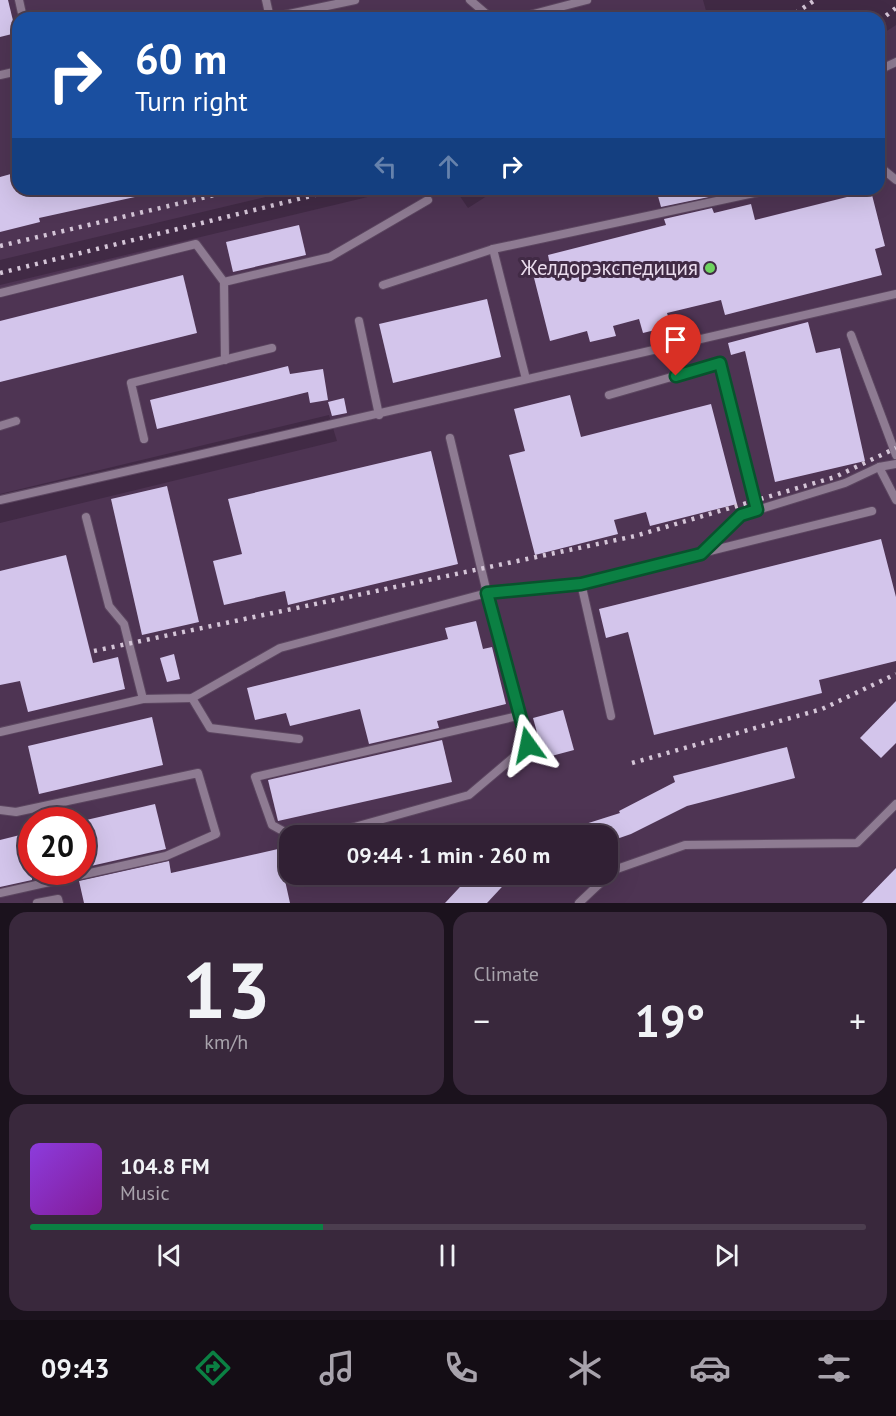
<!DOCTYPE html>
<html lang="en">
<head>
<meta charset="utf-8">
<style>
  :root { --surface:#312034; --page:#39283c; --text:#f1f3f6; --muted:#a8a3ac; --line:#4c3e4f; --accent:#0b8043 }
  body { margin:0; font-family:"PT Sans",sans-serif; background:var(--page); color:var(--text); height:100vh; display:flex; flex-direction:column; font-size:22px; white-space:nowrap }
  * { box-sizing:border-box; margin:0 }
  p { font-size:20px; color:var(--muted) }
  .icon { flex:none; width:33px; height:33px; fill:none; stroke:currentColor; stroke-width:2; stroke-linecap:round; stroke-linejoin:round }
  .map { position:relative; height:903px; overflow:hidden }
  .sheet { display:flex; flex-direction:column; gap:9px; padding:9px; background:#1b121d; flex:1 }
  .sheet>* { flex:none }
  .banner { position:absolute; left:12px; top:12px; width:873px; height:183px; border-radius:18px; box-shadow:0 6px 24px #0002,0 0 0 2px var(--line); background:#1a4fa0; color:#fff; overflow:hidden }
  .speed { position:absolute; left:18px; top:807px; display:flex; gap:12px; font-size:30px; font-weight:700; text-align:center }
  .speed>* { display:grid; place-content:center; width:78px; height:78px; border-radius:50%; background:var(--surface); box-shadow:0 6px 24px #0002,0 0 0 2px var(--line); line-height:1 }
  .speed .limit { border:9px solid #d22; background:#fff; color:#111 }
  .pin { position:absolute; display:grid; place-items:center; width:51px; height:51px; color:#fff; margin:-62px -26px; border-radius:50% 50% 50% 0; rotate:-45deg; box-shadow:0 0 6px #0007 }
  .pin .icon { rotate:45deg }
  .me { position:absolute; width:66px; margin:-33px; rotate:348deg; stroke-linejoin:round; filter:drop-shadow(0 0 4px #0008) }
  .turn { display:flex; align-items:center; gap:21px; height:126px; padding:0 24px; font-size:27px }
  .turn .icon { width:78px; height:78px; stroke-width:2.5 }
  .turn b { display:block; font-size:42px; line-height:51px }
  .lanes { display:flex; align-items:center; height:57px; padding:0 24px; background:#0003; justify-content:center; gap:30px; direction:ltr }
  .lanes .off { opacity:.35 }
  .big { font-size:45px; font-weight:700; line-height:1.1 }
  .sheet .tile { flex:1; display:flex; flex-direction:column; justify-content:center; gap:9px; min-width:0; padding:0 21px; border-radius:18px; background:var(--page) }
  .sheet .dial { align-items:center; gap:0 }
  .dial b { font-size:78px; line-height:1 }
  .song { display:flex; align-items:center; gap:18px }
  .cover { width:72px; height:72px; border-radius:9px; background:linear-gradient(135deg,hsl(270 70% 55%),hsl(290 70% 35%)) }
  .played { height:6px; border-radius:3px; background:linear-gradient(90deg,var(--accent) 35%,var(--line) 35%) }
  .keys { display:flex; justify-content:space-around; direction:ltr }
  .heat { display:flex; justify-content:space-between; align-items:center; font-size:33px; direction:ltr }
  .sheet .tiles { flex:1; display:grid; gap:9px; grid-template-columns:1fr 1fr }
  .tile:last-child { grid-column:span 2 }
  .trip { position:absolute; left:279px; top:825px; width:339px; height:60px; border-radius:18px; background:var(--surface); box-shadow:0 6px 24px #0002,0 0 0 2px var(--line); font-weight:700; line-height:60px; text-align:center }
  .tabs { display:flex; height:96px; justify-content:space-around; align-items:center; background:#140d15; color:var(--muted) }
  .tabs .icon { width:42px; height:42px }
  .tabs .selected { color:var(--accent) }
  .tabs b { font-size:27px; color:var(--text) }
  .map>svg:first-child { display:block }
</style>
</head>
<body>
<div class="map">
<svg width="896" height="903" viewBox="0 0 896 903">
  <rect width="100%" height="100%" fill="#412a45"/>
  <!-- built -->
  <g fill="#4e3453" fill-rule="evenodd">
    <path d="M0 0H703L708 18H18V189H299L0 260Z"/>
    <path d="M896 25V903H0V523L337 441 329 415 0 494V285L401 189H455L468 208 498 189H879V36ZM32 820H82V872H32ZM290 836H608V874H290Z"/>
  </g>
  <!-- building -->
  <g fill="#d3c5eb">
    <path d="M0 0H8L16 33 0 37Z"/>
    <path d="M18 172V189H144V195L39 218 40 222 0 232V177Z"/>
    <path d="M656 189H707L709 197 661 207Z"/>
    <path d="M871 191 885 246 875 249 882 275 725 315 721 300 667 313 671 326 643 333 639 319 613 326 616 336 590 342 587 331 550 341 532 270 550 265 548 255 666 225 664 219 712 208 714 213 751 204 755 220Z"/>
    <path d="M299 225 306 255 233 272 226 242Z"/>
    <path d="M183 275 197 333 0 382V321Z"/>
    <path d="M487 299 501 357 393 383 379 324Z"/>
    <path d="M808 322 816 353 840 348 865 461 775 482 745 351 731 355 728 343Z"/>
    <path d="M288 366 290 374 323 369 328 400 310 403 308 392 157 429 150 400Z"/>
    <path d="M570 395 581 437 711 404 737 504 650 526 646 512 614 520 618 534 535 555 509 455 525 451 514 409Z"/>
    <path d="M344 398 347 413 332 416 328 402Z"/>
    <path d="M431 451 458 564 288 605 285 591 224 605 213 561 242 554 228 499Z"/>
    <path d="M167 486 199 622 142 635 111 499Z"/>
    <path d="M881 539 896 597V661L819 680 822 693 654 735 628 632 606 638 599 609Z"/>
    <path d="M66 555 93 663 118 657 125 689 28 712 20 681 0 685V571Z"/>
    <path d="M476 621 483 649 492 647 506 704 437 721 439 728 369 744 360 709 290 726 286 713 255 720 247 688 448 639 445 628Z"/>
    <path d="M174 654 180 679 167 682 160 658Z"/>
    <path d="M896 701V743L881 758 860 738Z"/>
    <path d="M563 710 574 750 544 758 533 718Z"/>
    <path d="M152 717 163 765 39 794 28 746Z"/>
    <path d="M442 740 452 782 278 821 268 780Z"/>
    <path d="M787 747 795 778 687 806 631 834 608 842V836H558L557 833 620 813 619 811 675 782 673 776Z"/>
    <path d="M155 804 166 849 82 868V821Z"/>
    <path d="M32 832V880L0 887V840Z"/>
    <path d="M278 849 290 903H84L79 881 169 861 171 873Z"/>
    <path d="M896 868V903H862Z"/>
    <path d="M472 874H514L487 903H445Z"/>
  </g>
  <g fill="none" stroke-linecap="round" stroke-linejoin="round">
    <defs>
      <g id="service">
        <path d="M19 0 23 18"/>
        <path d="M266 0 270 18 355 0"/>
        <path d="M470 0 491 18"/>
        <path d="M518 18 587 0"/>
        <path d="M879 70 896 62"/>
        <path d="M0 75 18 71"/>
        <path d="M879 166 896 180"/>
        <path d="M493 249 526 379"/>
        <path d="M224 282 225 360"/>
        <path d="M383 285 493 249 773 189"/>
        <path d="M0 293 196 244 224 282 330 257 428 200"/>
        <path d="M359 321 379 415"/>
        <path d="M851 335 896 455"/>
        <path d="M609 395 720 363 757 510"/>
        <path d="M0 426 16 421"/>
        <path d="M144 439 131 383 272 348"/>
        <path d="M879 467 896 500"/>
        <path d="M0 500C299 433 597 362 896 294"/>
        <path d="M86 517 109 606 124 624 143 699"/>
        <path d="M702 552 741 515 845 483 879 467 896 464"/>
        <path d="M581 583 611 716"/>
        <path d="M192 698 210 728 299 739"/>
        <path d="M0 732 143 699 192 698 280 648 487 593 581 583 872 511"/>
        <path d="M0 810 16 812 198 773 216 834 166 856 0 893"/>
        <path d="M292 836 272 825 255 777 522 715"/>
        <path d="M322 836 469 795 528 745 487 593 450 438"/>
        <path d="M37 903 58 899 59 903"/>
        <path d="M579 903 614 870 685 845 857 843 896 804"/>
      </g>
    </defs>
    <!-- service casing -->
    <use href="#service" stroke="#5c4660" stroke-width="10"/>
    <!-- service -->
    <use href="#service" stroke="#8e7b92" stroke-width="8"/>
    <!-- rail -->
    <g stroke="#d4c5d7" stroke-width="4.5" stroke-dasharray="3 6" stroke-linecap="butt">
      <path d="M788 18 815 0"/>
      <path d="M879 21 896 8"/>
      <path d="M0 246 240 189"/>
      <path d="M0 273 339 189"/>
      <path d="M94 651 635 536 835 477 896 448"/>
      <path d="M632 763 822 709 896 674"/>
    </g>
  </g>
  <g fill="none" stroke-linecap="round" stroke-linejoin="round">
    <defs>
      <path id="route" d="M528 745 487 593 581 584 701 554 741 515 757 510 720 363 676 376"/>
    </defs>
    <!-- route casing -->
    <use href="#route" stroke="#07532c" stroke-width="15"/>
    <!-- route -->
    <use href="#route" stroke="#0b8043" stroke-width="10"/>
  </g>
  <!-- markers -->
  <circle fill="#6ed360" stroke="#412a45" stroke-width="2" cx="710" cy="268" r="6"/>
  <g text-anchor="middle" stroke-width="6" stroke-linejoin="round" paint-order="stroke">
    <!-- poi labels -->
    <g font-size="21" fill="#eadced" stroke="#412a45" text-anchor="end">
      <text x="698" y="275">Желдорэкспедиция</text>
    </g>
  </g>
</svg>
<div class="speed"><div class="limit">20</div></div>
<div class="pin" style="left:676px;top:376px;background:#d93025"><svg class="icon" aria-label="arrive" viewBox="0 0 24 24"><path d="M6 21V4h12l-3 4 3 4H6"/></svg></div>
<svg class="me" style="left:528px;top:745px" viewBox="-20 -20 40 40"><path d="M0-17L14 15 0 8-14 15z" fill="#0b8043" stroke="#fff" stroke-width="4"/></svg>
<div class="trip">09:44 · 1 min · 260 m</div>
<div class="banner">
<div class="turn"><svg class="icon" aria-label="right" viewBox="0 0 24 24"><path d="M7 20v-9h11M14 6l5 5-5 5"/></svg><div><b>60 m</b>Turn right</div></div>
<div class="lanes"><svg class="icon off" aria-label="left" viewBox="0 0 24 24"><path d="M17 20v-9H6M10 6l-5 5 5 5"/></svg><svg class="icon off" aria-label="ahead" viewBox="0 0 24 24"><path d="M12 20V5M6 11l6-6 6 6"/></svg><svg class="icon" aria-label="right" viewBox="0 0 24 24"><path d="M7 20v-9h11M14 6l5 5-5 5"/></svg></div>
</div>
</div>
<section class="sheet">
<div class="tiles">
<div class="tile dial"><b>13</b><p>km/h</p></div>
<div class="tile"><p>Climate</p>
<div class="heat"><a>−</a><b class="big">19°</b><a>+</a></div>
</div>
<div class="tile">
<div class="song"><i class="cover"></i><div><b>104.8 FM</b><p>Music</p></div></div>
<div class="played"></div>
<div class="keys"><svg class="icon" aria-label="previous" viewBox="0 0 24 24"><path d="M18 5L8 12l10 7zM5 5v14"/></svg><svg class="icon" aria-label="pause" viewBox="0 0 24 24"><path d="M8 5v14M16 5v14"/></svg><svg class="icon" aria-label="next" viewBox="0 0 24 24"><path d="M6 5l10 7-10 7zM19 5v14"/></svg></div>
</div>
</div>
</section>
<nav class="tabs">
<b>09:43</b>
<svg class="icon selected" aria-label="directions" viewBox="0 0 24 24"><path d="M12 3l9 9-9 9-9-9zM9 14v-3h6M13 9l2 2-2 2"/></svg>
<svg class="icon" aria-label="music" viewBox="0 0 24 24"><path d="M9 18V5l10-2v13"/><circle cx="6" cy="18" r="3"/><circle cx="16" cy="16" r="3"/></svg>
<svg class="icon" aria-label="phone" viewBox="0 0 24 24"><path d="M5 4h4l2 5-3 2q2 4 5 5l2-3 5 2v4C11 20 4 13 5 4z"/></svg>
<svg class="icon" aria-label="climate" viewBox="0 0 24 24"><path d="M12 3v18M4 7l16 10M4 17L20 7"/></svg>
<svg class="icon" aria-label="car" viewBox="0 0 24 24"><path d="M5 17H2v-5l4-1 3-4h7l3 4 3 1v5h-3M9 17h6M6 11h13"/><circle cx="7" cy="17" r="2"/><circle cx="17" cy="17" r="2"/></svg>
<svg class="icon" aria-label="filters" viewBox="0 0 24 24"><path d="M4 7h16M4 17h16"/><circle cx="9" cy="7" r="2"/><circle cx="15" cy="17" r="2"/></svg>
</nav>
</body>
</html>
